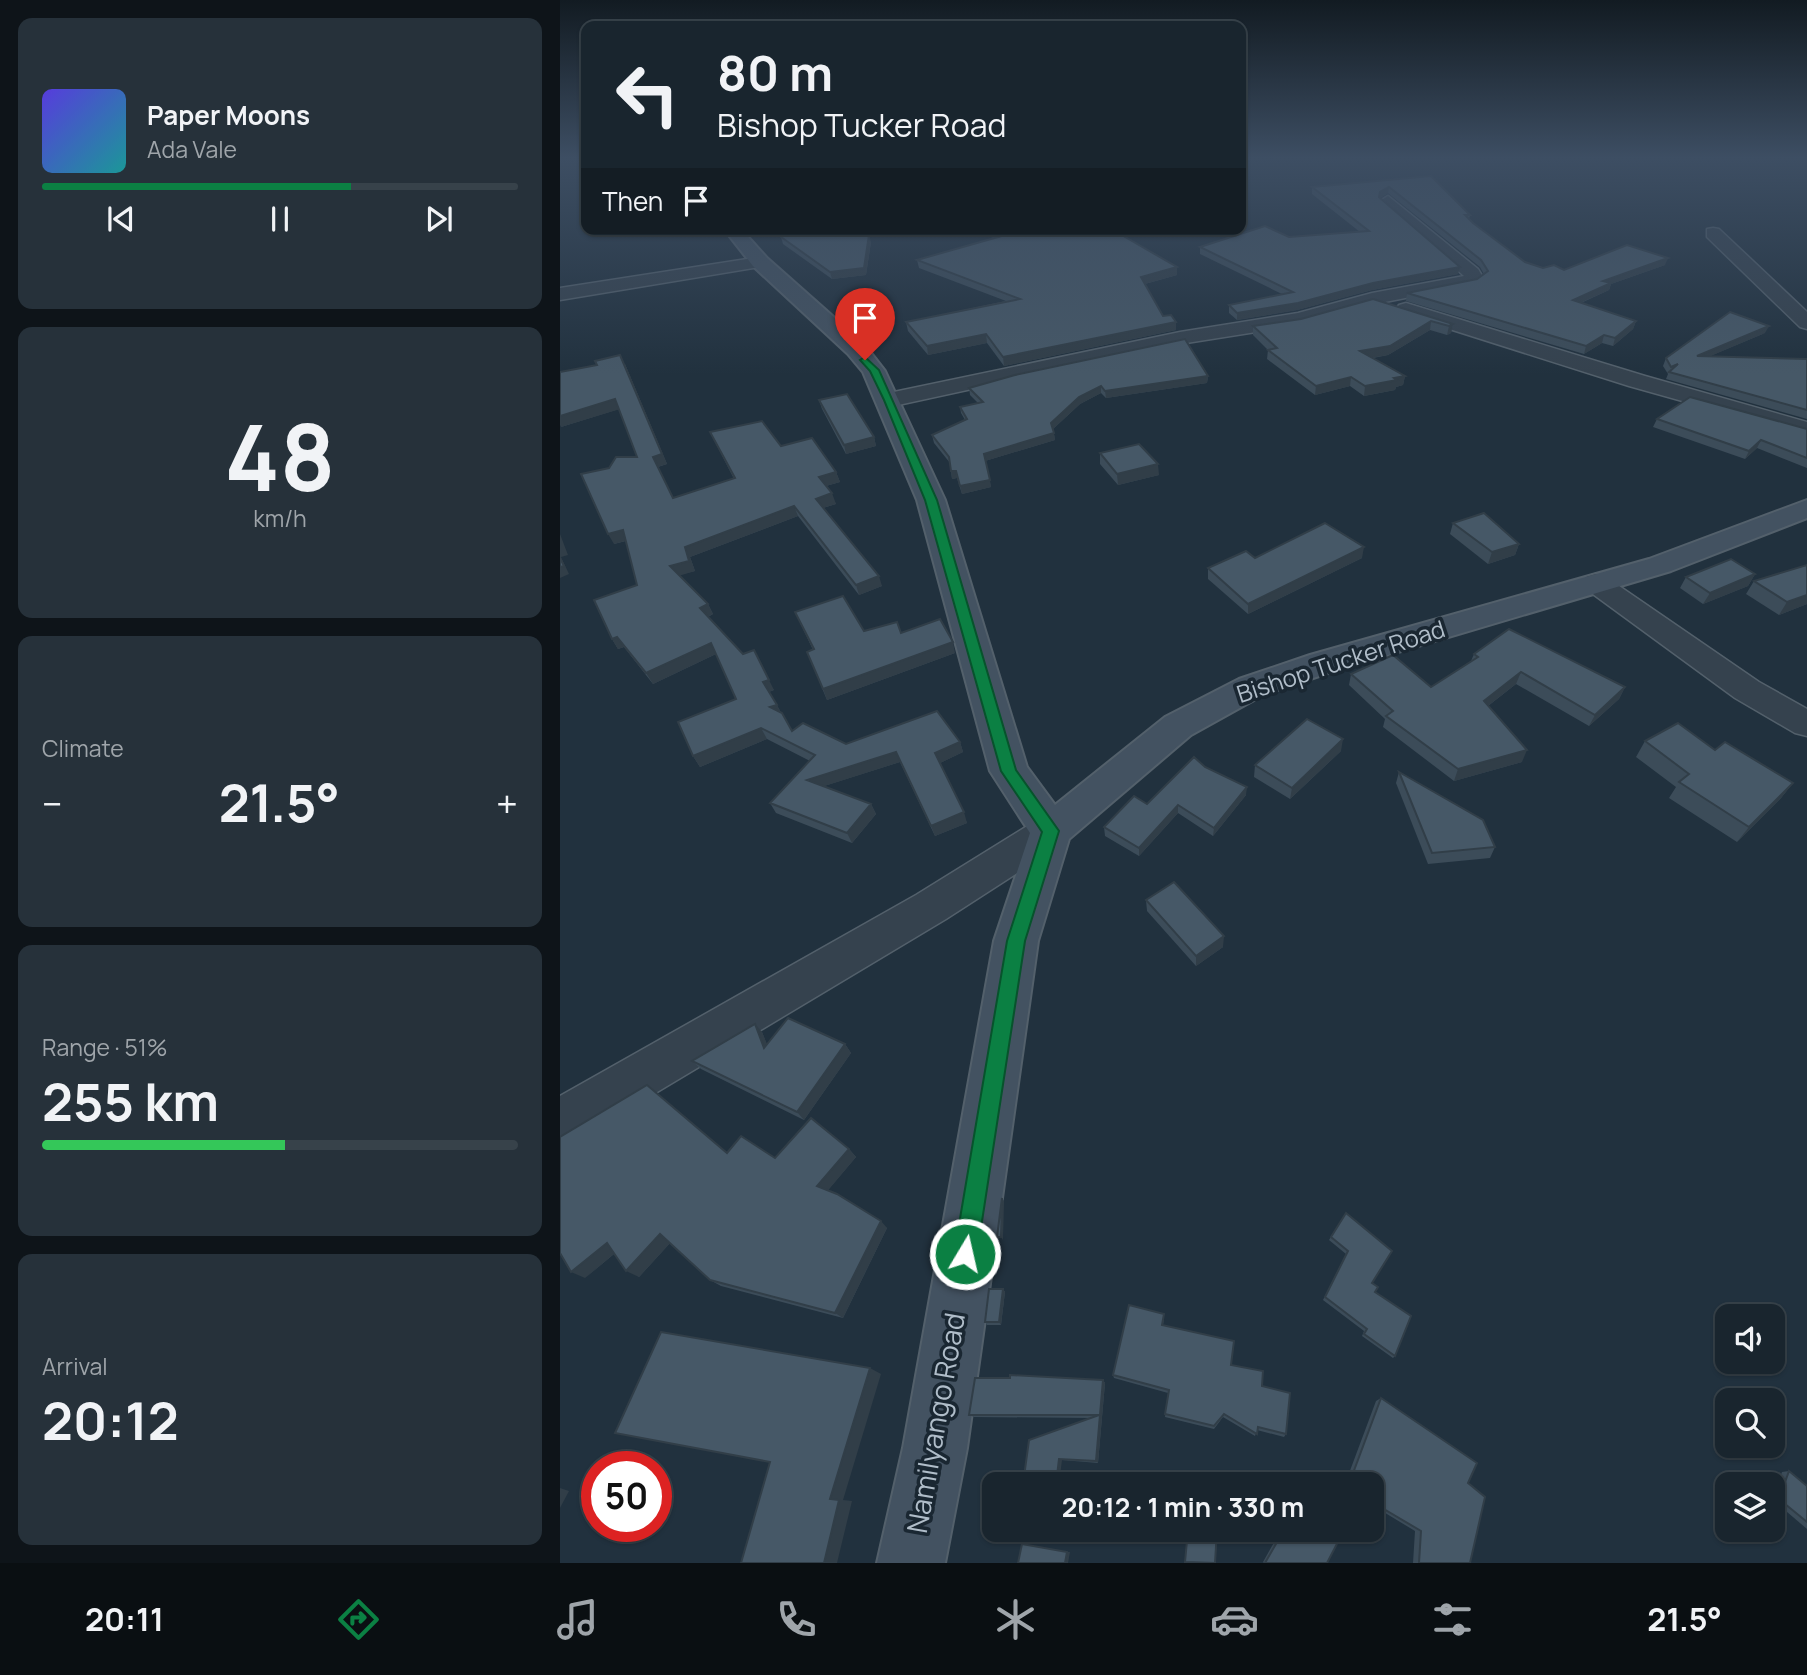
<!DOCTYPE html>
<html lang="en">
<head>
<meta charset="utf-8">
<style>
  :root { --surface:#19252e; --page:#26313a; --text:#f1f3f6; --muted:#9fa5aa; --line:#37424a; --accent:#0b8043 }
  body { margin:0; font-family:Manrope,sans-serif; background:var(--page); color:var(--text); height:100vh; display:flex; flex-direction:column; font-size:26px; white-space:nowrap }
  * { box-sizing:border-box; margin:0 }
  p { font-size:23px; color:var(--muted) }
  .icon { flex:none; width:38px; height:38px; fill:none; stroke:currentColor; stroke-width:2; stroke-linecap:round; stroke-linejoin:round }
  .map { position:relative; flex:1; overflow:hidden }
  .details { display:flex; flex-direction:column; gap:18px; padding:18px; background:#0e1419; width:560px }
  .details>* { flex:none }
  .top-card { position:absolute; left:21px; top:21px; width:665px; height:214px; border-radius:14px; box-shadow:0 2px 5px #0004,0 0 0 2px var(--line); background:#19252e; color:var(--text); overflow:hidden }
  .controls { position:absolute; left:1155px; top:1304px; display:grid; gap:14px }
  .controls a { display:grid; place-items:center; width:70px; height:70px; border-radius:14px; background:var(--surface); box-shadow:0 2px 5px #0004,0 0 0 2px var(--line); font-size:35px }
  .speed { position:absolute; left:21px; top:1451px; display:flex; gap:14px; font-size:35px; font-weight:700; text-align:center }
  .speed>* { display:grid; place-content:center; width:91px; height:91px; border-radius:50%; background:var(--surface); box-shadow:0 2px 5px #0004,0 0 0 2px var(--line); line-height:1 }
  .speed .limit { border:10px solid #d22; background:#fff; color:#111 }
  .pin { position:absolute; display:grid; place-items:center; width:60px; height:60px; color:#fff; margin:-72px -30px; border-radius:50% 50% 50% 0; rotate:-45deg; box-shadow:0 0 7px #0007 }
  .pin .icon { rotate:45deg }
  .me { position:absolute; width:77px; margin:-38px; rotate:9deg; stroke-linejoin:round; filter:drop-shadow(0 0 5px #0008) }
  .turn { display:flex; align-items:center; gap:24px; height:147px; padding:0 21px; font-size:32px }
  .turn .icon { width:91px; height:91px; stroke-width:2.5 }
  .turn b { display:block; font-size:49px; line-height:60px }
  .then { display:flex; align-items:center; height:66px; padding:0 21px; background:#0003; gap:14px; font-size:26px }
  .big { font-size:52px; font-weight:700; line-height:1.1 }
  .details .card { flex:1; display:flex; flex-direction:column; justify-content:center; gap:10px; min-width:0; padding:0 24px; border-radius:14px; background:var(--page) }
  .details .dial { align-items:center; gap:0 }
  .dial b { font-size:91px; line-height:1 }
  .song { display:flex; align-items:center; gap:21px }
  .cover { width:84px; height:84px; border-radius:10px; background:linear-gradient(135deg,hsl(250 70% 55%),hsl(180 70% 35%)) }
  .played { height:7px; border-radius:4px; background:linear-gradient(90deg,var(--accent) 65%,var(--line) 65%) }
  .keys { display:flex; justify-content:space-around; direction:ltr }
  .heat { display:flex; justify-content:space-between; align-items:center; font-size:38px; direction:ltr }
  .charge { height:10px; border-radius:5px; background:linear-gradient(90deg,#34c759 51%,var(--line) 0) }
  .trip { position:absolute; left:422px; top:1472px; width:402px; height:70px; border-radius:14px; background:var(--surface); box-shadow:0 2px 5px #0004,0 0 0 2px var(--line); font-weight:700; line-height:70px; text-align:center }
  .dock { display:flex; height:112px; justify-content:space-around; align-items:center; background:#0a0f12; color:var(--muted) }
  .dock .icon { width:49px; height:49px }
  .dock .active { color:var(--accent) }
  .dock b { font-size:32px; color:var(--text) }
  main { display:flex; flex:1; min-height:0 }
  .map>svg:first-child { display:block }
</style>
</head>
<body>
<main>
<section class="details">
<div class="card">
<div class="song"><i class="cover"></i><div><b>Paper Moons</b><p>Ada Vale</p></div></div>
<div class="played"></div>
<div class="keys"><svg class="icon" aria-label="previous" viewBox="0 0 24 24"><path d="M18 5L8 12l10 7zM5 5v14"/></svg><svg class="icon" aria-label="pause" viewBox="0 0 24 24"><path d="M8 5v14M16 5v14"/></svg><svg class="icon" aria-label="next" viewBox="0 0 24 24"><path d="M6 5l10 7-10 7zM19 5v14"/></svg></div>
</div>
<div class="card dial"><b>48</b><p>km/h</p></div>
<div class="card"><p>Climate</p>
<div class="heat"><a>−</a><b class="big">21.5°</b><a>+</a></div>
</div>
<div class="card"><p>Range · 51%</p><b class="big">255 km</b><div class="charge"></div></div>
<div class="card"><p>Arrival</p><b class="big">20:12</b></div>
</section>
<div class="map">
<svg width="1247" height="1563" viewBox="0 0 1247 1563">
  <rect width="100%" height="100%" fill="#21313e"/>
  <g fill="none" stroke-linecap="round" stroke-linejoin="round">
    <defs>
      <g id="street">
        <path d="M828 196 918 269 924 279 921 283 815 304 740 325 620 344 329 407 318 400 329 393 620 332 738 313 812 293 904 276 823 204 820 201Z"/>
        <path d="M1153 228 1159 229 1247 312V329L1240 327 1147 237V229Z"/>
        <path d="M200 257 206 258 209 262 206 266 0 300V288Z"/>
        <path d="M846 303 1085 376 1247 422V436L1069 386 839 313 836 309 839 305Z"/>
        <path d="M1036 574 1046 577 1199 682 1247 709V736L1235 733 1175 698 1026 589 1021 583 1026 577Z"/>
        <path d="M491 816 505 820 510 831 505 842 386 919 17 1140 0 1148V1096L356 895 477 820Z"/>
      </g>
      <path id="secondary" d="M164 229H181L207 258 304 344 325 371 385 500 467 767 495 805 605 717 679 679 750 655 1089 559 1247 500V518L1111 571 774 671 703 695 631 735 509 839 478 941 407 1448 385 1563H317L343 1448 434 941 470 833 430 771 357 500 303 372 288 354 193 266Z"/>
    </defs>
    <!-- street casing -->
    <use href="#street" stroke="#53606b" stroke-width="3"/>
    <!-- secondary casing -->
    <use href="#secondary" stroke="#53606b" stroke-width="4"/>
    <!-- street -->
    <use href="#street" fill="#35424e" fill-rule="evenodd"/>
    <!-- secondary -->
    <use href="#secondary" fill="#435261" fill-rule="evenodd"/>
  </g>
  <!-- wall -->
  <g fill="#3c4c59">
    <path d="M871 176 910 215 909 219 913 223 965 262 983 268 1004 270 1105 265 1051 284 1049 290 1021 303 1076 321 1073 329 1053 346 1042 343 1024 354 846 301 847 293 917 279 924 274 920 267 828 193 820 198 898 274 812 290 737 310 677 320 669 313V305L722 294 640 254V247L800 232 752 194V187Z"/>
    <path d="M409 229H522L617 267V275L585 284 603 316 616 322V330L444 366 427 343 368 355 348 331 346 322 446 301 359 268 357 260 434 238Z"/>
    <path d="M291 231 293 236 311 242 306 275 272 279 223 244 221 237Z"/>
    <path d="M813 299 893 324 891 333 887 335 870 330 828 355 813 358 845 376 843 385 836 387 835 390 804 396 790 386 755 395 707 359 708 350 693 335V326L741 319Z"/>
    <path d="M1205 333 1150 356 1247 359V419L1106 379 1108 374 1103 366 1106 358Z"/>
    <path d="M35 361 65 364 107 464 98 467 113 498 174 479 150 432 221 446 276 472 280 482 266 486 276 504 263 508 322 586 299 595 238 516 130 557 135 571 119 575 148 604 153 614 148 617 214 690 209 692 232 731 286 744 400 742 403 752 380 763 407 823 375 836 340 762 264 786 311 804 316 814 292 843 216 813 210 803 250 761 207 739 140 767 133 756 176 699 156 654 93 684 64 647 58 649 52 639 77 585 66 541 54 544 49 468 77 457 59 409 1 427 37 365Z"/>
    <path d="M648 376 647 383 546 398 541 393 520 404 493 429 495 440 425 461 431 487 402 494 397 478 392 479 390 463 374 443 372 435 405 420 401 413 400 407 418 403 410 395 409 388Z"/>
    <path d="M259 400 314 437 316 446 286 454 262 409Z"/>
    <path d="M1097 419 1247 429V468L1197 448 1185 459 1093 427Z"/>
    <path d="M540 453 599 475 558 485 540 464Z"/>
    <path d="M893 523 959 544 955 555 928 564 890 534Z"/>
    <path d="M695 558H802L688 614 648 579V568Z"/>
    <path d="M1247 565V604L1219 615 1186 594 1194 581Z"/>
    <path d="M1195 574 1188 586 1143 604 1120 588 1126 577Z"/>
    <path d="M235 612 304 631 341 633 395 653 267 700 247 652 253 650Z"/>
    <path d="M914 654 1065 687 1059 699 1029 726 956 684 928 706 962 762 894 781 823 727 825 719 789 685 791 674 871 687 911 661Z"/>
    <path d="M1085 741 1155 750 1233 783 1221 798 1177 842 1109 798 1116 787 1076 757Z"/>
    <path d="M781 751 730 799 694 777 695 765Z"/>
    <path d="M645 767 686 795 653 836 618 813 579 856 545 836 544 827 587 804Z"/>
    <path d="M839 772 935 847 930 858 868 864 836 783Z"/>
    <path d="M586 900 663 947 636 966 587 911Z"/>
    <path d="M202 1032 207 1045 285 1044 291 1053 244 1120 141 1069 132 1061Z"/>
    <path d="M289 1149 296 1157 267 1191 327 1228 283 1318 161 1286 150 1280 110 1243 79 1277 54 1254 25 1278 167 1153 215 1158Z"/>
    <path d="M786 1213 815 1292 835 1356 833 1358 802 1336 804 1331 763 1300 786 1254 769 1240Z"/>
    <path d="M443 1289 445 1292 441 1325H427L425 1322Z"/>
    <path d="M604 1319 603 1325 671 1365 702 1386 726 1434 724 1437 697 1430 695 1436 663 1417 654 1429 605 1417 608 1393 554 1378 553 1375Z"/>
    <path d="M543 1380 545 1383 538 1463 502 1460 463 1484 531 1418 414 1417 409 1415Z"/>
    <path d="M821 1398 908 1483 910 1563H853L855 1531 812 1505V1484H785L816 1401Z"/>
    <path d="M1229 1471 1247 1486V1529L1213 1500V1496L1222 1472Z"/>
    <path d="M721 1530H771L767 1563H704L703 1562Z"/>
  </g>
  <!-- shaded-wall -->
  <g fill="#313e48">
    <path d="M829 187 828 193 819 199 820 192Z"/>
    <path d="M309 235 311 242 306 275 272 279 270 272Z"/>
    <path d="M1108 258 1105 265 1051 284 1049 290 1011 307 1013 300 1043 281Z"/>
    <path d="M617 267V275L581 285V277Z"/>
    <path d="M900 267 898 274 812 290 737 310 677 320V313L813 283Z"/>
    <path d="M871 321 870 330 828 355 799 360 800 351Z"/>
    <path d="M1076 321 1073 329 1053 346 1055 338Z"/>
    <path d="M616 322V330L444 366 443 357Z"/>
    <path d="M893 324 891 333 887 335 889 326Z"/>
    <path d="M1209 326 1205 333 1134 363 1137 356Z"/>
    <path d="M426 334 427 343 368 355 367 346Z"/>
    <path d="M1044 335 1042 343 1024 354 1026 346Z"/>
    <path d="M65 364 107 464 97 467 93 457Z"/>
    <path d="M648 376 647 383 546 398 545 391Z"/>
    <path d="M845 376 843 385 836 387 835 390 804 396 805 386Z"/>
    <path d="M791 377 790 386 755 395 756 386Z"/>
    <path d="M541 386V393L520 404 492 430 491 423 519 397Z"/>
    <path d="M55 399 60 409 1 427 0 425V416Z"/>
    <path d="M494 433 495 440 425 461 424 454Z"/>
    <path d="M314 437 316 446 286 454 284 445Z"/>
    <path d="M1201 440 1197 448 1185 459 1189 451Z"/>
    <path d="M598 464 599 475 558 485 557 474Z"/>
    <path d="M391 471H396L397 478 392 479Z"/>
    <path d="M276 472 280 482 262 487 259 477Z"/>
    <path d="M430 480 431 487 402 494 400 486Z"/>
    <path d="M272 493 276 504 259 509 256 499Z"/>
    <path d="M234 506 238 516 130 557 135 571 115 577 110 566 125 547Z"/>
    <path d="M63 530 69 540 54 544 48 534Z"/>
    <path d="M0 534 8 555 1 557 9 574 0 578Z"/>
    <path d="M959 544 955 555 928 564 932 552Z"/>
    <path d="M804 547 802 558 688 614V604Z"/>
    <path d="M1195 574 1188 586 1143 604 1150 593Z"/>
    <path d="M319 576 322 586 299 595 296 585Z"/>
    <path d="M1247 595V604L1219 615 1227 602Z"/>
    <path d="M148 604 153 614 145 618 140 608Z"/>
    <path d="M57 637 64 647 58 649 52 639Z"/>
    <path d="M393 642 395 653 267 700 263 689Z"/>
    <path d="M151 643 156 654 93 684 86 673Z"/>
    <path d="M961 672 956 684 920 712 924 701Z"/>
    <path d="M209 680 214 690 208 692 203 682Z"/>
    <path d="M1065 687 1059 699 1029 726 1035 715Z"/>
    <path d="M217 705 222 715 210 707Z"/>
    <path d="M201 728 207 739 140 767 133 756Z"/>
    <path d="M783 739 781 751 730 799 732 788Z"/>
    <path d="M400 742 403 752 378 764 375 753Z"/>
    <path d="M967 750 962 762 894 781 898 769Z"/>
    <path d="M336 752 340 762 252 790 247 780Z"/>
    <path d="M1233 783 1221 798 1177 842 1189 827Z"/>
    <path d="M687 787 686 795 653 836 654 828Z"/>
    <path d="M311 804 316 814 292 843 287 833Z"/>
    <path d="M618 805V813L579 856V848Z"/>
    <path d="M404 812 407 823 375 836 371 826Z"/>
    <path d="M664 936 663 947 636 966V956Z"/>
    <path d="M195 1024 202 1032 212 1056 204 1048Z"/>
    <path d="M285 1044 291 1053 244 1120 237 1112Z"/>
    <path d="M289 1149 296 1157 265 1194 257 1186Z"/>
    <path d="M442 1198 444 1201 443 1240 441 1237Z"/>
    <path d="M321 1221 327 1228 283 1318 275 1313Z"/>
    <path d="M100 1234 112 1241 79 1277 66 1271Z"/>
    <path d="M47 1243 60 1249 25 1278 11 1272Z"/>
    <path d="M443 1289 445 1292 441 1325 439 1322Z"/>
    <path d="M310 1368 321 1374 283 1500 292 1501 277 1563H264L270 1499Z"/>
    <path d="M543 1380 545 1383 538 1463 536 1461Z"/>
    <path d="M499 1459 502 1460 499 1484H496Z"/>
    <path d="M0 1488 9 1491 0 1508Z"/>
    <path d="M507 1552H510L508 1563H505Z"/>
  </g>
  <!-- building -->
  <g fill="#465867" stroke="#313e48" stroke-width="2">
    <path d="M871 176 910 215H905L913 223 965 262 983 268 994 265 1004 270 1067 245 1108 258 1043 281 1051 283 1013 300 1076 321 1055 338 1044 335 1026 346 847 293 917 279 928 271 921 260 829 187 820 192 819 197 900 267 813 283 738 303 677 313 669 305 733 292 640 247 705 226 729 237 809 231 752 187Z"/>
    <path d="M224 229H267L268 233 291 231 288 236 309 235 304 268 270 272 221 237Z"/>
    <path d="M429 229H522L534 233 553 230 617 267 581 277 603 316 611 315 616 322 443 357 426 334 367 346 346 322 460 299 357 260 445 235Z"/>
    <path d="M813 299 893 324 889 326 871 321 830 346 800 351 845 376 834 378 837 380 805 386 791 377 756 386 708 350 717 348 693 326 741 319Z"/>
    <path d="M1170 312 1209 326 1137 356 1247 359V410L1109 372 1118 364 1111 367 1106 358Z"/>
    <path d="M625 339 648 376 545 391 541 386 519 397 491 423 494 433 424 454 430 480 400 486 396 471H391L389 457 372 435 407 419 400 407 423 402 409 388 455 375Z"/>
    <path d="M60 355 102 454 93 457 113 498 175 478 150 432 202 421 221 446 252 438 276 472 259 477 272 493 256 499 319 576 296 585 234 506 125 547 129 561 110 566 148 604 140 608 183 654 194 650 209 680 203 682 217 705 210 707 222 713 232 731 243 723 286 744 377 711 400 742 375 753 404 812 371 826 336 752 247 780 311 804 287 833 210 803 255 755 201 728 133 756 118 722 176 699 151 643 86 673 57 637 52 639 34 600 77 585 63 530 48 534 21 474 49 468 56 457H77L55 399 0 416V372L37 365 35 361Z"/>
    <path d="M287 394 314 437 284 445 259 400Z"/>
    <path d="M1130 397 1247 429V458L1201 440 1189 451 1097 419Z"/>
    <path d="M579 444 598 464 557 474 540 453Z"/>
    <path d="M924 513 959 544 932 552 893 523Z"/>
    <path d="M765 523 804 547 688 604 648 568 686 551 695 558Z"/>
    <path d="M0 558 4 566 0 567Z"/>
    <path d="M1171 559 1195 574 1150 593 1126 577Z"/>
    <path d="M1247 565V595L1227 602 1194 581Z"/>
    <path d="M283 596 304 631 337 622 341 633 380 619 393 642 263 689 247 652 254 649 235 612Z"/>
    <path d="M949 629 1065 687 1035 715 961 672 924 701 967 750 898 769 826 716 833 711 791 674 833 655 871 687 918 657 914 654Z"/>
    <path d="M747 719 783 739 732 788 695 765Z"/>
    <path d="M1118 723 1155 750 1165 742 1233 783 1189 827 1119 782 1129 774 1085 741Z"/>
    <path d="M634 757 645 767 687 787 654 828 618 805 579 848 544 827 574 796 587 804Z"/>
    <path d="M839 772 923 820 935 847 872 853Z"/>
    <path d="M614 882 664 936 636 956 586 900Z"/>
    <path d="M228 1018 285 1044 237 1112 132 1061 195 1024 204 1048Z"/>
    <path d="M87 1085 167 1153 181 1136 215 1158 251 1118 289 1149 257 1186 277 1194 321 1221 275 1313 150 1280 100 1234 66 1271 47 1243 11 1272 0 1253V1137Z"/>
    <path d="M442 1198 441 1237H437Z"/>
    <path d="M786 1213 832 1251 812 1283 818 1287 815 1292 851 1316 835 1356 804 1334 807 1329 765 1297 788 1251 771 1237Z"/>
    <path d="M429 1289H443L439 1322H425Z"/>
    <path d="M569 1305 604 1314 602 1325 674 1341 671 1365 703 1371 702 1386 730 1393 726 1434 698 1427 697 1434 664 1414 654 1426 605 1414 609 1390 553 1375Z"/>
    <path d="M101 1332 310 1368 270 1499 279 1500 264 1563H181L210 1462 55 1433Z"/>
    <path d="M450 1375 543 1380 536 1461 499 1459 496 1484H463L469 1440 539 1415H409L415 1378H450Z"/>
    <path d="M821 1398 917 1463 908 1483 925 1497 910 1563H859L861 1531 812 1502V1484H789Z"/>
    <path d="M1229 1471 1247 1486V1522L1219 1499Z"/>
    <path d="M618 1474 667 1484H628Z"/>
    <path d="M628 1530H657L655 1563 625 1562Z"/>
    <path d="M672 1530H679L678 1536Z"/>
    <path d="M724 1530H771L780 1538 767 1563H705Z"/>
    <path d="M462 1544 507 1552 505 1563H458Z"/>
  </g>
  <!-- sky -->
  <linearGradient id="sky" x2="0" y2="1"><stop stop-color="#121b22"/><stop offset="0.42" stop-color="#3d4e63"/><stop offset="1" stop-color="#3d4e63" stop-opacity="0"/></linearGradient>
  <rect width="1247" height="375" fill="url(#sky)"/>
  <!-- route -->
  <path fill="#0b8043" stroke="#07532c" stroke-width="2" d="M305 357 319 370 377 500 456 770 499 831 465 941 417 1254 414 1263 405 1266 397 1263 394 1254 447 941 482 832 441 771 365 500 324 400 310 371 300 360Z"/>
  <g text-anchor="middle" stroke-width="7" stroke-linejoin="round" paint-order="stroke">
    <!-- street labels -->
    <g font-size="24" fill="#b0bdc9" stroke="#1a2732">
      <text transform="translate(781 662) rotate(-18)" y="8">Bishop Tucker Road</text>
    </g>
    <!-- near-street labels -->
    <g font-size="28" fill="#b0bdc9" stroke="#1a2732">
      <text transform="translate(376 1423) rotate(-80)" y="10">Namilyango Road</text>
    </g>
  </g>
</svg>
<div class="controls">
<a><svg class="icon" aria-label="sound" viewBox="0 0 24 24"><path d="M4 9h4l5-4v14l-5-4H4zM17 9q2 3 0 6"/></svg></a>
<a><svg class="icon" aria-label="search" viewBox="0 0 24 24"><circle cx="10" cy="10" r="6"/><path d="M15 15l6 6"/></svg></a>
<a><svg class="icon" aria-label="layers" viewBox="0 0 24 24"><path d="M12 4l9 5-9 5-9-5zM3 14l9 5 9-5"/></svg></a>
</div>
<div class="speed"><div class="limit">50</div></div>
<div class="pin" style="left:305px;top:360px;background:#d93025"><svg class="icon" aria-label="arrive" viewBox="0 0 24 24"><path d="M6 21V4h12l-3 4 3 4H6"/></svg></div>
<svg class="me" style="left:405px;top:1254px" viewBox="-20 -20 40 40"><circle r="17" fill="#0b8043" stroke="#fff" stroke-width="3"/><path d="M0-11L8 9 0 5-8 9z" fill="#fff"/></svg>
<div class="trip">20:12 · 1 min · 330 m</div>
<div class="top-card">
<div class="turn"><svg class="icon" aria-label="left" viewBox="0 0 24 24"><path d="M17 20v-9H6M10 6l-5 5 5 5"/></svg><div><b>80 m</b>Bishop Tucker Road</div></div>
<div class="then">Then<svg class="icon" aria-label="arrive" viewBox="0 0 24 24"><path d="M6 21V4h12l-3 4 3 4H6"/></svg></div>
</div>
</div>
</main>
<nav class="dock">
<b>20:11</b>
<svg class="icon active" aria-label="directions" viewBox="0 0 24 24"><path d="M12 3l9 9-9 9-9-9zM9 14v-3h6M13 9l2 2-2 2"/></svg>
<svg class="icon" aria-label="music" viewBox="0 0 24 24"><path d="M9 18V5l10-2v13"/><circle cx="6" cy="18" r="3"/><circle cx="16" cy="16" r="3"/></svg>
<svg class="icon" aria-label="phone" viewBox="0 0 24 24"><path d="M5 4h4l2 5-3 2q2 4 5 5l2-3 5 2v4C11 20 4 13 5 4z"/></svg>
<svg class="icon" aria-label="climate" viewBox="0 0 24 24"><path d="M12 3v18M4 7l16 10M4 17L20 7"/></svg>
<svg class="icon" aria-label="car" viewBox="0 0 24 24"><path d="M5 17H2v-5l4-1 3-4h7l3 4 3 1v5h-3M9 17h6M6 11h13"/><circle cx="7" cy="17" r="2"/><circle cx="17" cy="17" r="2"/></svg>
<svg class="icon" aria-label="filters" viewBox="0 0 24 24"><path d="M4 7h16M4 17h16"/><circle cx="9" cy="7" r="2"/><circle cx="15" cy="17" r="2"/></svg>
<b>21.5°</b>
</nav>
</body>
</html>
